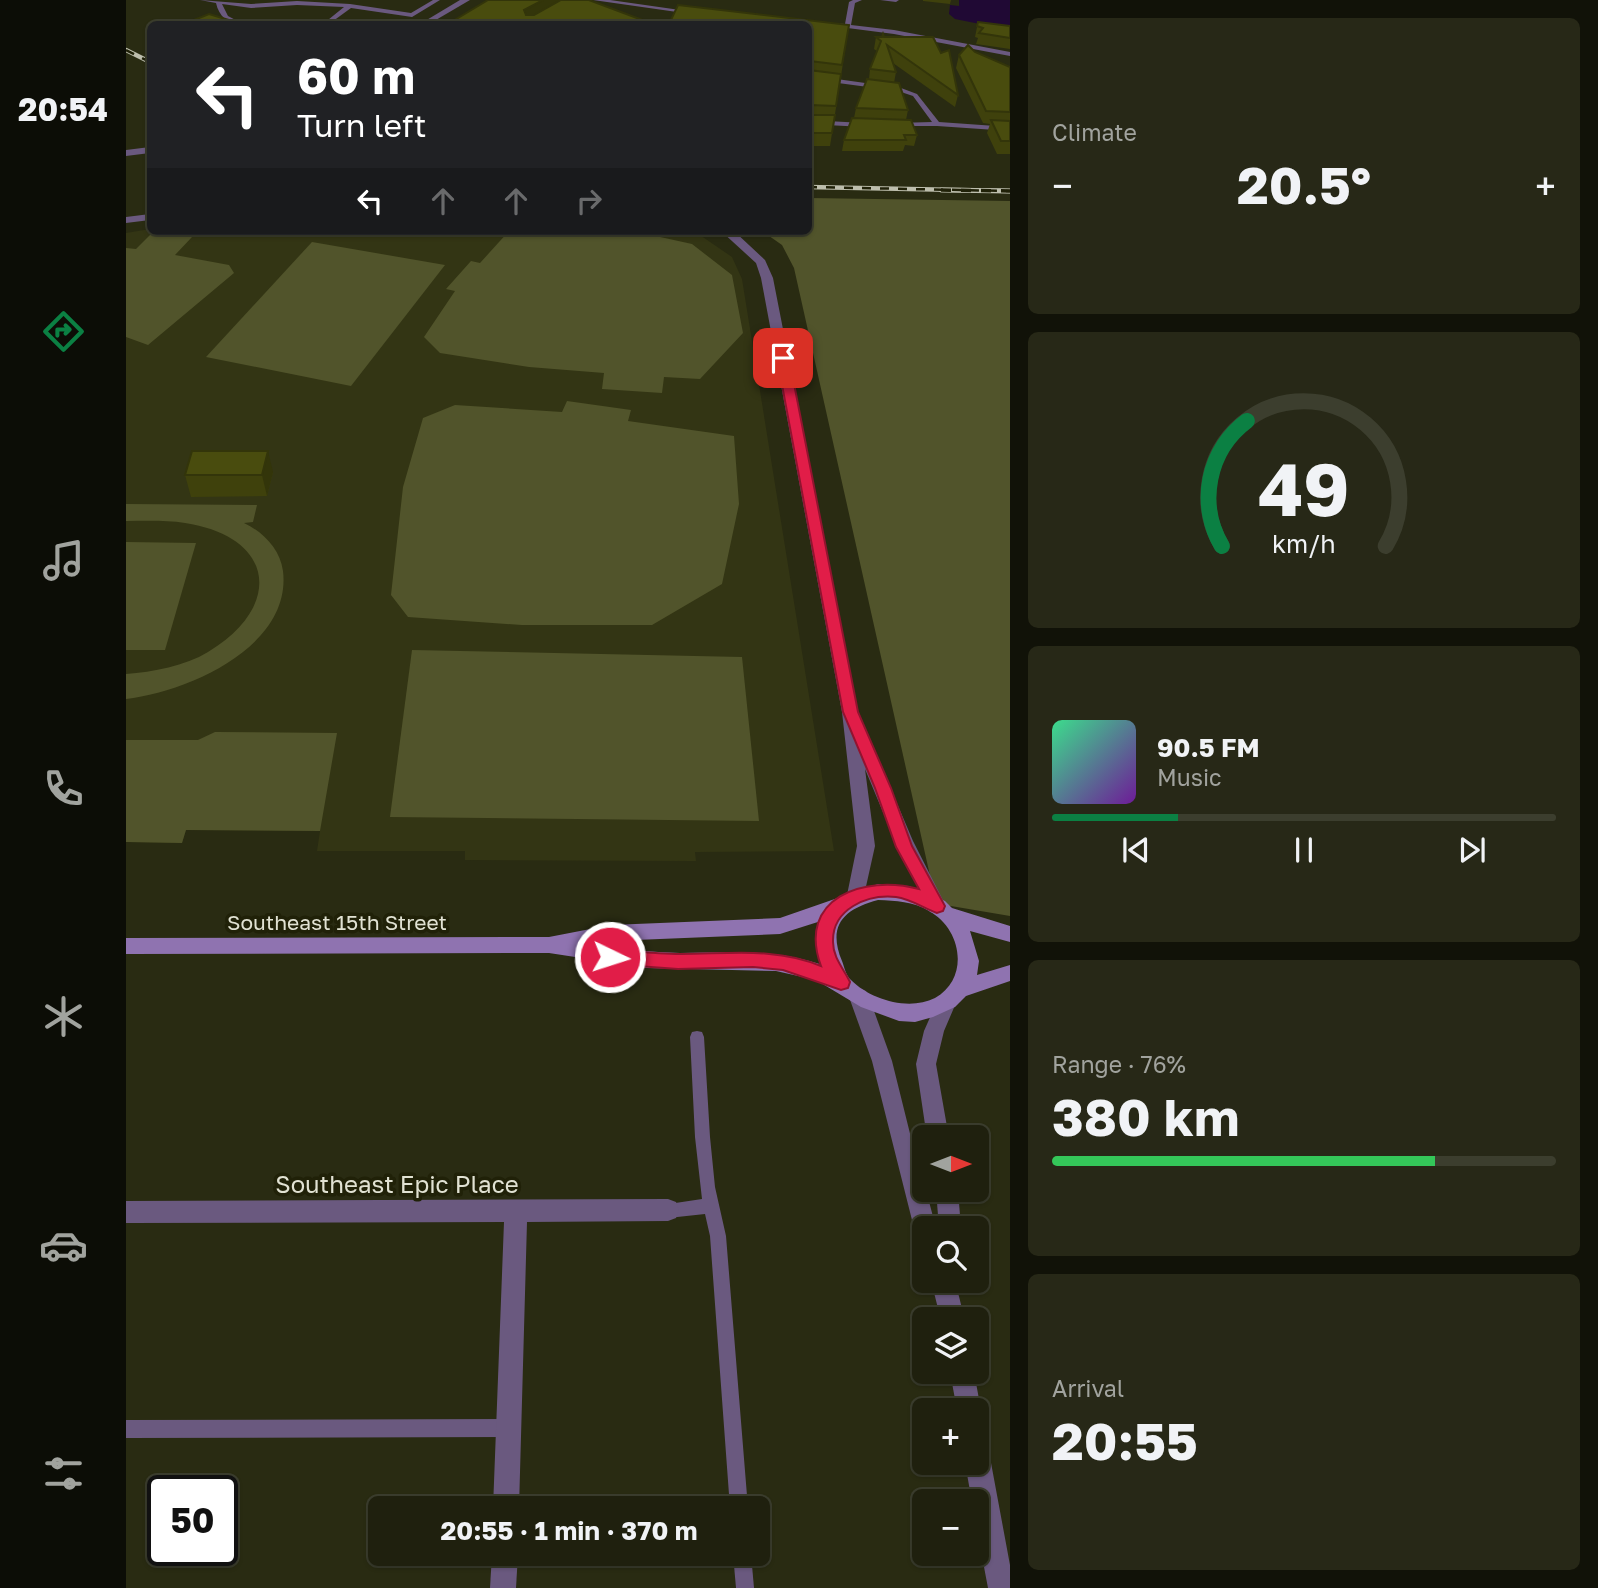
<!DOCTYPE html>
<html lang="en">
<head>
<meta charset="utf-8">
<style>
  :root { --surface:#1f200e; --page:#272817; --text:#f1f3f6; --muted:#a1a39e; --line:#3c3e2e; --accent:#0b8043 }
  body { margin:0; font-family:"Golos Text",sans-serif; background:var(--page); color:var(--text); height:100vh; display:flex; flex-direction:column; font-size:26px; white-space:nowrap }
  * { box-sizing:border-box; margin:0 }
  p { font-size:23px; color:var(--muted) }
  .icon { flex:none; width:38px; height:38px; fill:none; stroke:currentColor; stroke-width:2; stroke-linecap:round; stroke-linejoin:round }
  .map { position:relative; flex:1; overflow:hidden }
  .side { display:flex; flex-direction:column; gap:18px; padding:18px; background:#111208; width:588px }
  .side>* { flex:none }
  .hud { position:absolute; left:21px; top:21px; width:665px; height:214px; border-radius:10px; box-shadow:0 2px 5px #0004,0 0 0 2px var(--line); background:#202124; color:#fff; overflow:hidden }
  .needle { width:46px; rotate:90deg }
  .fabs { position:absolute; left:786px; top:1125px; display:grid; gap:14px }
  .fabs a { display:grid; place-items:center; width:77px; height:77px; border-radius:10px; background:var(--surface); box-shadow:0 2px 5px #0004,0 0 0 2px var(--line); font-size:35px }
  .speed { position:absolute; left:21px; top:1475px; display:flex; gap:14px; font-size:35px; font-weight:700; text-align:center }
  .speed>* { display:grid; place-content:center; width:91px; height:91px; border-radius:50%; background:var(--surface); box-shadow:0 2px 5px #0004,0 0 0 2px var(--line); line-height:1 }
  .speed .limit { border:4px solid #111; border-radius:10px; background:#fff; color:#111 }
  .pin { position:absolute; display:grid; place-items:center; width:60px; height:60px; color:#fff; margin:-30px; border-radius:14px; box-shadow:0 4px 10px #0006 }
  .me { position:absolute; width:77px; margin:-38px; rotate:94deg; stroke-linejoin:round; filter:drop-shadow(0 0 5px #0008) }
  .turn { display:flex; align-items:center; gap:24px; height:147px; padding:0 35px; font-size:32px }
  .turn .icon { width:91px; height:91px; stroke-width:2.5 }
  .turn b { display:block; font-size:49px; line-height:60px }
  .lanes { display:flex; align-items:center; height:66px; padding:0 35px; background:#0003; justify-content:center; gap:35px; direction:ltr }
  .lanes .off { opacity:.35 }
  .big { font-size:52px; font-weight:700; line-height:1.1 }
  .side .card { flex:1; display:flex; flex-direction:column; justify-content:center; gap:10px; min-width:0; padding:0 24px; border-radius:10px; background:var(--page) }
  .side .dial { align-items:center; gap:0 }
  .dial svg { height:182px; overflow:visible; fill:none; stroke:var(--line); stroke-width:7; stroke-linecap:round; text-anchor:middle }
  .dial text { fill:var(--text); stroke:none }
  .song { display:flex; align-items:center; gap:21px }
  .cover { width:84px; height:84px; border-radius:10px; background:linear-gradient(135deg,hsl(150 70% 55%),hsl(280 70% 35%)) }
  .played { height:7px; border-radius:4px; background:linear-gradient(90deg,var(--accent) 25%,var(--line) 25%) }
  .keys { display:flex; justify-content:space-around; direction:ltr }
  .heat { display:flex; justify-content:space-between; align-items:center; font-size:38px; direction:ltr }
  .charge { height:10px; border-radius:5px; background:linear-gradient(90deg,#34c759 76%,var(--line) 0) }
  .trip { position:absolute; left:242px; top:1496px; width:402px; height:70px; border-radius:10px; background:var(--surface); box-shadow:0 2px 5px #0004,0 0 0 2px var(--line); font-weight:700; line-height:70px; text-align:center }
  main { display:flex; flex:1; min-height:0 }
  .tabs { display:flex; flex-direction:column; width:126px; justify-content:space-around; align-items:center; background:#0c0d06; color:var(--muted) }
  .tabs .icon { width:49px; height:49px }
  .tabs .active { color:var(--accent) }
  .tabs b { font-size:32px; color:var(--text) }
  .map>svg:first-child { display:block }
</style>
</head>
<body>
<main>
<nav class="tabs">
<b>20:54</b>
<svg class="icon active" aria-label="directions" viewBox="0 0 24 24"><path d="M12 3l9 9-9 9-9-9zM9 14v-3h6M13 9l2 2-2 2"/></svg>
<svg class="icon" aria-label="music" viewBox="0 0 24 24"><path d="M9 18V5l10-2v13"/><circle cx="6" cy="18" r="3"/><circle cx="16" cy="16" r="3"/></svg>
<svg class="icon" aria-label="phone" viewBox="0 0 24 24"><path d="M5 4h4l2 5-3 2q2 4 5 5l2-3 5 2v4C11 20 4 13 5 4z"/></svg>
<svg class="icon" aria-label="climate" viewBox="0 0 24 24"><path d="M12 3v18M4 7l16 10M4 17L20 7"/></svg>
<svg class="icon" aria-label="car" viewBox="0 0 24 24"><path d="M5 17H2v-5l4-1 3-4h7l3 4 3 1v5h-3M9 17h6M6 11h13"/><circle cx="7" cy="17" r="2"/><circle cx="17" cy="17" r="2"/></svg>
<svg class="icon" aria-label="filters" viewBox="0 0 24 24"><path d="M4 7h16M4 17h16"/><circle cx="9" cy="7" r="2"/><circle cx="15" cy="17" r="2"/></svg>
</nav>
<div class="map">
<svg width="884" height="1588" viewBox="0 0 884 1588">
  <rect width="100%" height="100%" fill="#292b12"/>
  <!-- built -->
  <path fill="#333514" d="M24 229 568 231 606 257 616 279 708 851 569 852 570 861 339 860V851H191L194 831 60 830 56 843 0 842V233Z"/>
  <!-- green -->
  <g fill="#51542b">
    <path d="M683 198 884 201V916L819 905 809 898 668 268 656 245 636 231H682Z"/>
    <path d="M28 231 66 237 49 255 103 265 108 273 22 345 0 337V248L10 249Z"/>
    <path d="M383 231H507L566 244 606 275 617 333 574 379 538 377 536 393 476 389 478 373 403 367 314 353 298 337 329 291 320 289 345 261 354 263Z"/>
    <path d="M186 242 319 265 225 386 80 357Z"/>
    <path d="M441 401 505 410 502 421 608 436 613 504 596 584 526 625H396L282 617 265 595 277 487 297 418 329 405 436 412Z"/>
    <path d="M0 504 131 505 127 522 118 523C137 532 154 549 157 571 166 647 61 692 0 699V674C27 672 59 666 82 652 158 606 149 537 59 523 40 520 19 521 0 521Z"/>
    <path d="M0 542 70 543 39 650H0Z"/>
    <path d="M286 650 616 657 633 821 264 817Z"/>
    <path d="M89 732 211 733 194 831 60 830 56 843 0 842V740H72Z"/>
  </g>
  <!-- water -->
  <path fill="#200934" d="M833 0H884V30L829 19 823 14 824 5 833 6Z"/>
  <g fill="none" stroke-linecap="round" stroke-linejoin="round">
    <!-- service -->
    <g fill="#6a597f" fill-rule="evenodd">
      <path d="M74 0 125 4 171 1 224 4 285 13 307 0H314L286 17 225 8 203 24H197L218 7 171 5 125 8 96 4 102 16 117 24C103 25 93 17 90 3Z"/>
      <path d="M467 0H484L568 12 565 14Z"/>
      <path d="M727 0H736L729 3 725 25 768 30 884 52V56L768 34 706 26 708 23 719 24 723 2Z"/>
      <path d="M754 0H773L770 2Z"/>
      <path d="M682 75 775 88 791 94 813 122 884 127V131L811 126H768V124L770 123 806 122 787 96 772 91 682 79Z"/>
      <path d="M682 120 738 123 741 125 738 127 682 124Z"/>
      <path d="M571 1031 576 1032 578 1037 584 1137 589 1187 600 1236 622 1508H604L584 1236 579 1214 542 1218 536 1215 534 1210 536 1205 576 1199 569 1137 564 1037 566 1032Z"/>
      <path d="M383 1419 389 1422 392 1428 389 1434 383 1437 0 1438V1420Z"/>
      <path d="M607 1554H625L628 1588H610Z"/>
    </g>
    <!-- minor -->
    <g fill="#6a597f" fill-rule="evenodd">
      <path d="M542 1199 550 1202 553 1210 550 1218 542 1221 401 1222 393 1508H367L378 1222 0 1223V1201Z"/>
      <path d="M366 1554H392L390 1588H364Z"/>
    </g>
    <!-- tertiary -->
    <g fill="#6a597f" fill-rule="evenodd">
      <path d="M334 0H344L303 24H294Z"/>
      <path d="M24 147V153L0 156V150Z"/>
      <path d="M24 214V220L0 223V217Z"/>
      <path d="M595 231H608L639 260 647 278 734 723 739 728 787 841 820 906 818 912 811 914 804 912 769 841 739 769 749 846 737 900 730 903 723 900 721 895 731 846 716 712 635 278 630 263Z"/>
      <path d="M733 988 740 991 743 997 766 1061 798 1190H800L810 1228H798V1239L791 1236 788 1228 746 1061 723 997 726 991Z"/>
      <path d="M820 994 827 997 830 1003 818 1031 810 1064 823 1138H801L790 1064 798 1031 813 997Z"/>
      <path d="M810 1190H832L835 1228H813Z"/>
      <path d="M805 1281H829L839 1320H815Z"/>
      <path d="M824 1372H848L855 1410 852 1419 850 1410H831Z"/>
      <path d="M850 1440 859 1443 863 1452 884 1565V1588H862L850 1525V1502H846L839 1463H850Z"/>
    </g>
    <!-- secondary -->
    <path fill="#8f73b0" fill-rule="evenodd" d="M752 884 783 886 819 901 826 908 884 926V942L844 931 853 961 851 975 884 965V981L840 996 829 1007 807 1017 789 1022 773 1021 735 1007 690 980 650 971 521 968 423 953 0 954V938L423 937 485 925 654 918ZM752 900C770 901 787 901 803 911 836 929 844 978 809 998 783 1011 745 1000 725 980 720 976 718 966 716 961 701 925 718 909 752 900ZM695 921 690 945 699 966C652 948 603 953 554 953 525 952 496 949 467 945L485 941 654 934Z"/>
    <defs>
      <g id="rail-far1">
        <path d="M0 50 24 62"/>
        <path d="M682 187 884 191"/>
      </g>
      <path id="rail" d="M815 190 884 191"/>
    </defs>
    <!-- rail-far1 casing -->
    <use href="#rail-far1" stroke="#bdbead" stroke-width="4.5"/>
    <!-- rail casing -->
    <use href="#rail" stroke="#bdbead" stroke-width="5"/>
    <!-- rail-far1 -->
    <use href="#rail-far1" stroke="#202108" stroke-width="2.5" stroke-dasharray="9" stroke-linecap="butt"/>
    <!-- rail -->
    <use href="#rail" stroke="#202108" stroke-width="3.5" stroke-dasharray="10" stroke-linecap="butt"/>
  </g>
  <!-- wall -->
  <g fill="#3f410c">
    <path d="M797 0H825L824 4 797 1Z"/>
    <path d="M852 22 884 26V49L850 44 852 38 849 37Z"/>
    <path d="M682 24 723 25 704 146H682Z"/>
    <path d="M750 37H758L832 95 829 107 767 63 770 72 768 83 782 110 780 120 791 135 788 146 779 145 777 151H716L718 140 728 118 730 108 743 79 744 69 751 51 748 49Z"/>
    <path d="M849 52 884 67V154H871L861 133 864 124 857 123 830 68 833 55Z"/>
    <path d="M147 472 141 496 65 497 59 475Z"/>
  </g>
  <!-- shaded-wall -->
  <g fill="#33350a">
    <path d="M417 0H435L399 22 398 10Z"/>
    <path d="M142 451 147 472 141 496 136 475Z"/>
  </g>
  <!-- building -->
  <g fill="#494c0e" stroke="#33350a" stroke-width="2">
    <path d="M362 0H417L398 10 400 15H408L435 0H463L527 24H322Z"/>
    <path d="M552 5 723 25 716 65 684 61 682 62V24H543Z"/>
    <path d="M83 14 116 24H58Z"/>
    <path d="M852 22 884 26V38L853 33 857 28 851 26Z"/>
    <path d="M757 34 758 37H807L815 53 823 50 832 95 761 45 770 72 744 69 755 41 750 37H756Z"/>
    <path d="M842 45 849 52 884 67V112L860 111 833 55Z"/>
    <path d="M682 68 683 70 715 74 710 106 684 105 682 107Z"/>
    <path d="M741 79 773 83 782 110 730 108Z"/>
    <path d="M682 112 684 115H709L706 133H682Z"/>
    <path d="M726 118 785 120 791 135H778L780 140H718Z"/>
    <path d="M865 120 884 121V141H875Z"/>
    <path d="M66 451H142L136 475H59Z"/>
  </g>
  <!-- route -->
  <path fill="#e11d48" stroke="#92132f" stroke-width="2" d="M657 355 663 358 732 712 765 788 786 846 819 906 817 911 811 913C797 908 785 899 770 897 741 894 706 909 707 942 707 958 718 969 724 982L722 988 715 990 657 970 627 967 552 969 484 964 478 962 475 957 478 951 484 949C508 951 531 954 555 954 603 954 650 947 695 966 670 898 738 874 793 889L770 847 749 788 717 712 651 358Z"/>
  <g text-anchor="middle" stroke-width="7" stroke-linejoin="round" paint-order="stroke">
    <!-- street labels -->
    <g font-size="21" fill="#e1e2d3" stroke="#202108">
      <text x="211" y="930">Southeast 15th Street</text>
    </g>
    <!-- near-street labels -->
    <g font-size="24" fill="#e1e2d3" stroke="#202108">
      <text x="271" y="1193">Southeast Epic Place</text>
    </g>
  </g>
</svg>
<div class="fabs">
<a><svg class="needle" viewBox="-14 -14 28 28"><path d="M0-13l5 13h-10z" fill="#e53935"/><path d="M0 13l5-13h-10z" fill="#a1a39e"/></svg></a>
<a><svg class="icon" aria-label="search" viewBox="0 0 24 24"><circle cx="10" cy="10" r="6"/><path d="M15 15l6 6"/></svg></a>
<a><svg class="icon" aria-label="layers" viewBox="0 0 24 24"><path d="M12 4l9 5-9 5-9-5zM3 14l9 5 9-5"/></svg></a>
<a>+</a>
<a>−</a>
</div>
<div class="speed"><div class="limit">50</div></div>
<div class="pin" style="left:657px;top:358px;background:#d93025"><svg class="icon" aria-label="arrive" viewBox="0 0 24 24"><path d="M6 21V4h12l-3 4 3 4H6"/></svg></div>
<svg class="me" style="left:484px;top:957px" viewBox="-20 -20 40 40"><circle r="17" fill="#e11d48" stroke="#fff" stroke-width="3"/><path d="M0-11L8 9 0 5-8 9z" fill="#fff"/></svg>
<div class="trip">20:55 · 1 min · 370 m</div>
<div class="hud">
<div class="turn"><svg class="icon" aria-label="left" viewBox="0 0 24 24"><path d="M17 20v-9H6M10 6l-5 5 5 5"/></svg><div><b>60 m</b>Turn left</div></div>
<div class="lanes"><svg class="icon" aria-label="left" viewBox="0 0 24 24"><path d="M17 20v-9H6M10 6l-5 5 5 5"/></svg><svg class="icon off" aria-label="ahead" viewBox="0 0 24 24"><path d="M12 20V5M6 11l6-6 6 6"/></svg><svg class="icon off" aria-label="ahead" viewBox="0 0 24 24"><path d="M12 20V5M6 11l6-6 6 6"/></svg><svg class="icon off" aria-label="right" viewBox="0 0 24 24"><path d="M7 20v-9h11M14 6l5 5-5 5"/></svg></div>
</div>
</div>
<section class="side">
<div class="card"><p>Climate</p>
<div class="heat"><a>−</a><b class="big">20.5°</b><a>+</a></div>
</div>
<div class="card dial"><svg viewBox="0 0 100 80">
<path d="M14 69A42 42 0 1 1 86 69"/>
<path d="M14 69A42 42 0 0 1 25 14" stroke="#0b8043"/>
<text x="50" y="56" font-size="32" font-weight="700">49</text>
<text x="50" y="72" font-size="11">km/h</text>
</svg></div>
<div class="card">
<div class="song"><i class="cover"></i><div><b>90.5 FM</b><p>Music</p></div></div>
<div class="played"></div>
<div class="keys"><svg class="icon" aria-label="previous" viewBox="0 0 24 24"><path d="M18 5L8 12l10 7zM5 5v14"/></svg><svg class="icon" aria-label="pause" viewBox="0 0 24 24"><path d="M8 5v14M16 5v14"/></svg><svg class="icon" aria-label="next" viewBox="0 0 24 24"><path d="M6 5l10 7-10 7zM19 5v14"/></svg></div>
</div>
<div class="card"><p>Range · 76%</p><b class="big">380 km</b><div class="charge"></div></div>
<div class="card"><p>Arrival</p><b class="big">20:55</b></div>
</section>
</main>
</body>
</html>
